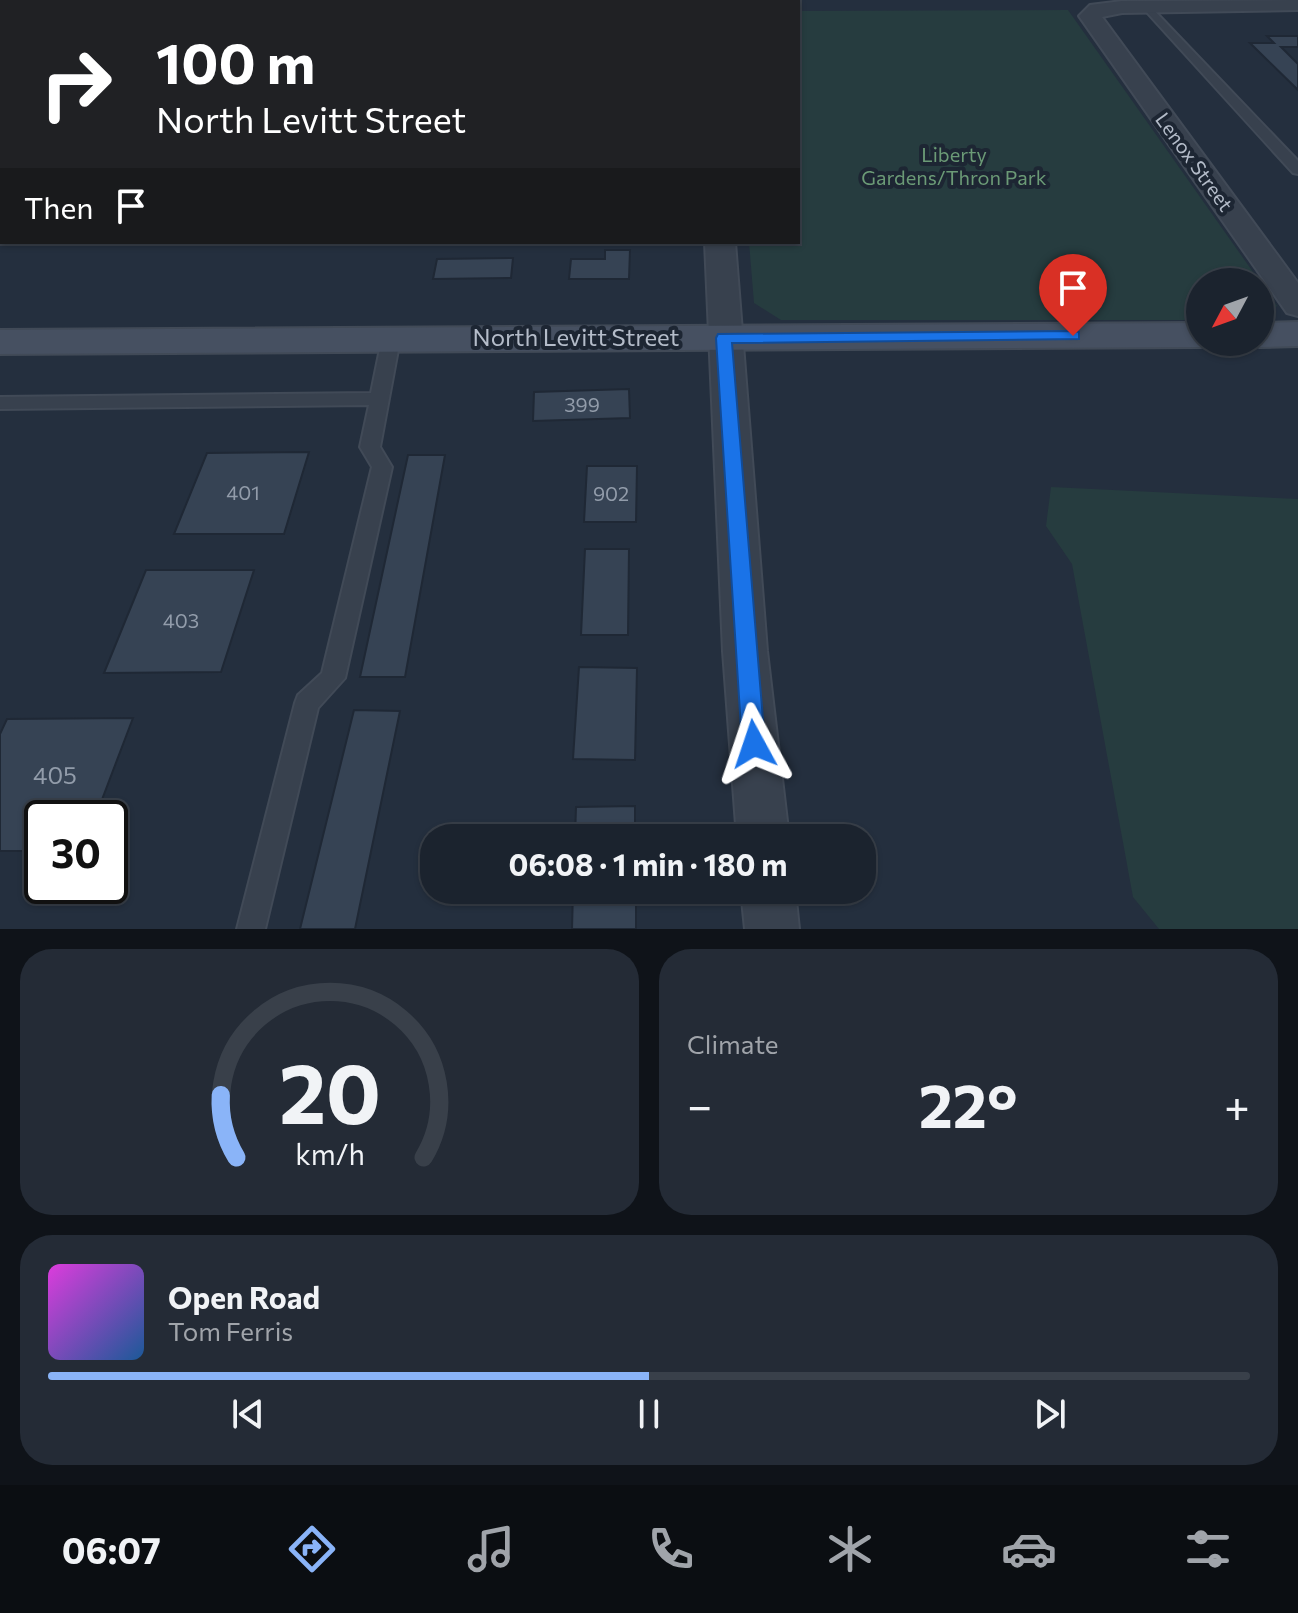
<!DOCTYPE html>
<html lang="en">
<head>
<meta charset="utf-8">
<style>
  :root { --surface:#1b232e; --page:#242b36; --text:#f1f3f6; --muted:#a0a4aa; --line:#39404a; --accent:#8ab4f8 }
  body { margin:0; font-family:Commissioner,sans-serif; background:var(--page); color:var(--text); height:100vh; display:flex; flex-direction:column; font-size:30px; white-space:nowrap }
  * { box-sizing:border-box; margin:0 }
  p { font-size:26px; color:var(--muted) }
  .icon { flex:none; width:44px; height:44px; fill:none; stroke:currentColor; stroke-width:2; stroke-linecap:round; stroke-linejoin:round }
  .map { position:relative; height:929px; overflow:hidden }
  .sheet { display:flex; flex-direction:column; gap:20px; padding:20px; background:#0f1319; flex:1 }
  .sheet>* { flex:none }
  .top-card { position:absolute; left:0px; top:0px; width:800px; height:244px; box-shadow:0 2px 6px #0004,0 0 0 2px var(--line); background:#202124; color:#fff; overflow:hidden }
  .needle { width:52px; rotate:229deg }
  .fabs { position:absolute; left:1186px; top:268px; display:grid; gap:16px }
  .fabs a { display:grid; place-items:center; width:88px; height:88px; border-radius:50%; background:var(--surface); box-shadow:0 2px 6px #0004,0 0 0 2px var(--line); font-size:40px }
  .speed { position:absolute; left:24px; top:800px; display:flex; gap:16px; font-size:40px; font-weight:700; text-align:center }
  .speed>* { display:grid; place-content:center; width:104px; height:104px; border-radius:50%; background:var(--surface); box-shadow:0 2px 6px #0004,0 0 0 2px var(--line); line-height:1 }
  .speed .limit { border:4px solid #111; border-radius:12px; background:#fff; color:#111 }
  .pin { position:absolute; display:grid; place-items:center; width:68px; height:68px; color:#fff; margin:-82px -34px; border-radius:50% 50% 50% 0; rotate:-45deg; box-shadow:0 0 8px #0007 }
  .pin .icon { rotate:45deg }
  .me { position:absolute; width:88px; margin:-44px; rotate:355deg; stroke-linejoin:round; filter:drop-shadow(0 0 6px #0008) }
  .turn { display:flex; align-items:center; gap:28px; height:168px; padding:0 24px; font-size:36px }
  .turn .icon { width:104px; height:104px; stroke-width:2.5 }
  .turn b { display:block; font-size:56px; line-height:68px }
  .then { display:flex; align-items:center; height:76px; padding:0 24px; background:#0003; gap:16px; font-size:30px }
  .big { font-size:60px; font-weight:700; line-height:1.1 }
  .sheet .widget { flex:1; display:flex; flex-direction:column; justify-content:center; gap:12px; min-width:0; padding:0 28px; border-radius:32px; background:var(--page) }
  .sheet .dial { align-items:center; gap:0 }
  .dial svg { height:208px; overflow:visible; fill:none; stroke:var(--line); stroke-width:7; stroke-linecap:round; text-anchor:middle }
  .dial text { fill:var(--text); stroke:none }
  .song { display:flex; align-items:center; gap:24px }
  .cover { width:96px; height:96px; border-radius:12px; background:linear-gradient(135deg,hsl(300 70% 55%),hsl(210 70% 35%)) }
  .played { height:8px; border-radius:4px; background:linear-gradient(90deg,var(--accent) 50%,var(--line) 50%) }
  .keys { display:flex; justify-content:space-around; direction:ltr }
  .heat { display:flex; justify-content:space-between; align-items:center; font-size:44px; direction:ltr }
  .sheet .tiles { flex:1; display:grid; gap:20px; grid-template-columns:1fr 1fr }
  .widget:last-child { grid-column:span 2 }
  .trip { position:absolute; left:420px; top:824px; width:456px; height:80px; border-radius:32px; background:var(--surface); box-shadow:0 2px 6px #0004,0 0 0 2px var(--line); font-weight:700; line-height:80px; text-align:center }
  .menu { display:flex; height:128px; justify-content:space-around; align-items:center; background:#0b0e12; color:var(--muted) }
  .menu .icon { width:56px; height:56px }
  .menu .active { color:var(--accent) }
  .menu b { font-size:36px; color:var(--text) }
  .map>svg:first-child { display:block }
</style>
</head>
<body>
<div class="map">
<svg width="1298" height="929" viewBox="0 0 1298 929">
  <rect width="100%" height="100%" fill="#242f3e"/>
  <!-- green -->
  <g fill="#263c3f">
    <path d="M1068 10 1277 306 1260 318V282H1200V320H781L754 303 749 242H798V11Z"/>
    <path d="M1051 487 1298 499V929H1159L1133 897 1072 564 1046 526Z"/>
  </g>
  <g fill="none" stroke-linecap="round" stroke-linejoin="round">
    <!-- stream -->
    <path fill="#17263c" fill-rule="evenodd" d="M0 0H4L1 2Z"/>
  </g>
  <!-- building -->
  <g fill="#364354" stroke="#1f2835" stroke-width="2">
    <path d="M1267 36H1298V47H1281L1298 64V90L1250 43H1274Z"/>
    <path d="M605 250H630L629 279H569L571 259H605Z"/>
    <path d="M513 258 511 278 433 279 437 259Z"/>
    <path d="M629 389 630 418 533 421 534 392Z"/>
    <path d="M309 452 284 534H174L207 453Z"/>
    <path d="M408 455H445L405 677H360Z"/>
    <path d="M587 466H637L636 522H584Z"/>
    <path d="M585 549H629L628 635H581Z"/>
    <path d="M146 570H254L221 672 104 673Z"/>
    <path d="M579 667 637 668 635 760 573 759Z"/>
    <path d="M354 710 400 711 355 929H300Z"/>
    <path d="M133 718 95 818H42V851H0V734L7 719Z"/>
    <path d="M635 806V838H575L576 807Z"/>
    <path d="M573 890H636V929H572Z"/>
  </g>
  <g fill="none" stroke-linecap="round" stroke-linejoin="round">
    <defs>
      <g id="lane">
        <path d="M1147 3 1298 161V174L1293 173 1143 8 1141 6Z"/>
        <path d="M391 333 400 339 380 447 392 467 345 678 318 708 265 929H237L295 703 298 695 322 673 372 467 360 447 369 405 0 409V397L371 393 382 339Z"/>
      </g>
      <g id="street">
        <rect x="395" y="0" width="22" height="2"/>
        <rect x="699" y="0" width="22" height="2"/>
        <path d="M1298 0V10L1122 13 1102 17 1298 283V316L1287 313 1079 16 1090 5 1122 1Z"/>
        <path d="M705 242H735L767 651 789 838H737L723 651Z"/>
        <path d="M741 890H795L799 929H745Z"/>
      </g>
      <g id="secondary">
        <path d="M1298 322V346L1260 347 1245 342H1260V323Z"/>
        <path d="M1200 323V342L1214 344 1200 347 0 354V330Z"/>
      </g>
    </defs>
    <!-- lane casing -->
    <use href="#lane" stroke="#414a57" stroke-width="4"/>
    <!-- street casing -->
    <use href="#street" stroke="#414a57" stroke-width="4"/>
    <!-- secondary casing -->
    <use href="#secondary" stroke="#414a57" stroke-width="4"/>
    <!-- lane -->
    <use href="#lane" fill="#38414e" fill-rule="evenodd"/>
    <!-- street -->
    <use href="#street" fill="#38414e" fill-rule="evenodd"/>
    <!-- secondary -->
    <use href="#secondary" fill="#465061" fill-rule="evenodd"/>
  </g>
  <!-- route -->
  <path fill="#1a73e8" stroke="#114b97" stroke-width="2" d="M1073 331 1079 332V339L732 343 765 744 762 752 754 755 746 752 742 744 716 338 718 334Z"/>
  <g text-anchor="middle" stroke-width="8" stroke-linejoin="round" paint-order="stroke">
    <!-- far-park labels -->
    <g font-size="20" fill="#6b9a76" stroke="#1d2633">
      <text x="954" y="162">Liberty<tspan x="954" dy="23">Gardens/Thron Park</tspan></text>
    </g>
    <!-- far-street labels -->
    <g font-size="20" fill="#b4bcc9" stroke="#1d2633">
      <text transform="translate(1194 162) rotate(54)" y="7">Lenox Street</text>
    </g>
    <!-- number labels -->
    <g font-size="20" fill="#929caa">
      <text x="582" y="412">399</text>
      <text x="243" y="500">401</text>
      <text x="611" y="501">902</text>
      <text x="181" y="628">403</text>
    </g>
    <!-- street labels -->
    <g font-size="24" fill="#b4bcc9" stroke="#1d2633">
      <text x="576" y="346">North Levitt Street</text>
    </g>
    <!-- near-number labels -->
    <g font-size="24" fill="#929caa">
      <text x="55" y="784">405</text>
    </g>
  </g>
</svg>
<div class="fabs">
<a><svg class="needle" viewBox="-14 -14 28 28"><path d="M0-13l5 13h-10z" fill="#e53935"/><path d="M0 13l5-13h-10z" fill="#a0a4aa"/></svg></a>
</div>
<div class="speed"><div class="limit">30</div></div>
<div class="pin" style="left:1073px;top:336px;background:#d93025"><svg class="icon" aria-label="arrive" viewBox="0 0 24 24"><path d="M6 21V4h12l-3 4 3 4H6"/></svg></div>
<svg class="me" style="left:754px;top:744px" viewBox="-20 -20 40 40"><path d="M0-17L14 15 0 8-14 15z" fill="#1a73e8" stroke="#fff" stroke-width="4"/></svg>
<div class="trip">06:08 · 1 min · 180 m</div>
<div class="top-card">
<div class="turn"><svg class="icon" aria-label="right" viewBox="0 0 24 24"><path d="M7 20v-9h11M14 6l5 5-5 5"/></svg><div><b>100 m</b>North Levitt Street</div></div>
<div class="then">Then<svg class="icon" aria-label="arrive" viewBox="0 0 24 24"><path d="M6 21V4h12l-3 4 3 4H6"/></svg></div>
</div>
</div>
<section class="sheet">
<div class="tiles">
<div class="widget dial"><svg viewBox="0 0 100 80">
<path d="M14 69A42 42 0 1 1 86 69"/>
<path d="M14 69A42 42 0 0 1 8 45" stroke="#8ab4f8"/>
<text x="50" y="56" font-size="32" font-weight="700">20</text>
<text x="50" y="72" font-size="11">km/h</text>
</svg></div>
<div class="widget"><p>Climate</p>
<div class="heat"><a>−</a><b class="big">22°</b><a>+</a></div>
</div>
<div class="widget">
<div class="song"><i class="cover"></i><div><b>Open Road</b><p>Tom Ferris</p></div></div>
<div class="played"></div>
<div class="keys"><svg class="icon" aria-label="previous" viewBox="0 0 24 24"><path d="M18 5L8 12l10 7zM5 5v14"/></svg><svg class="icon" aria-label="pause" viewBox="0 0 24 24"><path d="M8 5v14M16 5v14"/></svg><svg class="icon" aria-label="next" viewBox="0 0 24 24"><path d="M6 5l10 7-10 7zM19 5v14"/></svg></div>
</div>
</div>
</section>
<nav class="menu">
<b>06:07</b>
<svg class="icon active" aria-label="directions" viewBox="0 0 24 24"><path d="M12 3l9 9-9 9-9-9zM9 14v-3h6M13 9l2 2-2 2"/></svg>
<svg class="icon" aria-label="music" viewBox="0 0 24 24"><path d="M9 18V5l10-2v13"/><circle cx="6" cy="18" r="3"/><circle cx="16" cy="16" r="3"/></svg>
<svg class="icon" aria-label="phone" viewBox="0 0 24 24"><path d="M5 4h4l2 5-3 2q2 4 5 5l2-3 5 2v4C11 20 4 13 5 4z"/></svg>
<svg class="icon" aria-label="climate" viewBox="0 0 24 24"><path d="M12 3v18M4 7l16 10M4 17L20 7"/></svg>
<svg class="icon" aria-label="car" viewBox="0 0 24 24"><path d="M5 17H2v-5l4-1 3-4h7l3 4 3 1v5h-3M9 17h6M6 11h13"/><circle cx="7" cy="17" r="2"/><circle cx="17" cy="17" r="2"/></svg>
<svg class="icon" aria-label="filters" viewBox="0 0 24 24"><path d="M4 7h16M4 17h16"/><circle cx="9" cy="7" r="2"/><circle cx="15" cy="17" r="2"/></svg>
</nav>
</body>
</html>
